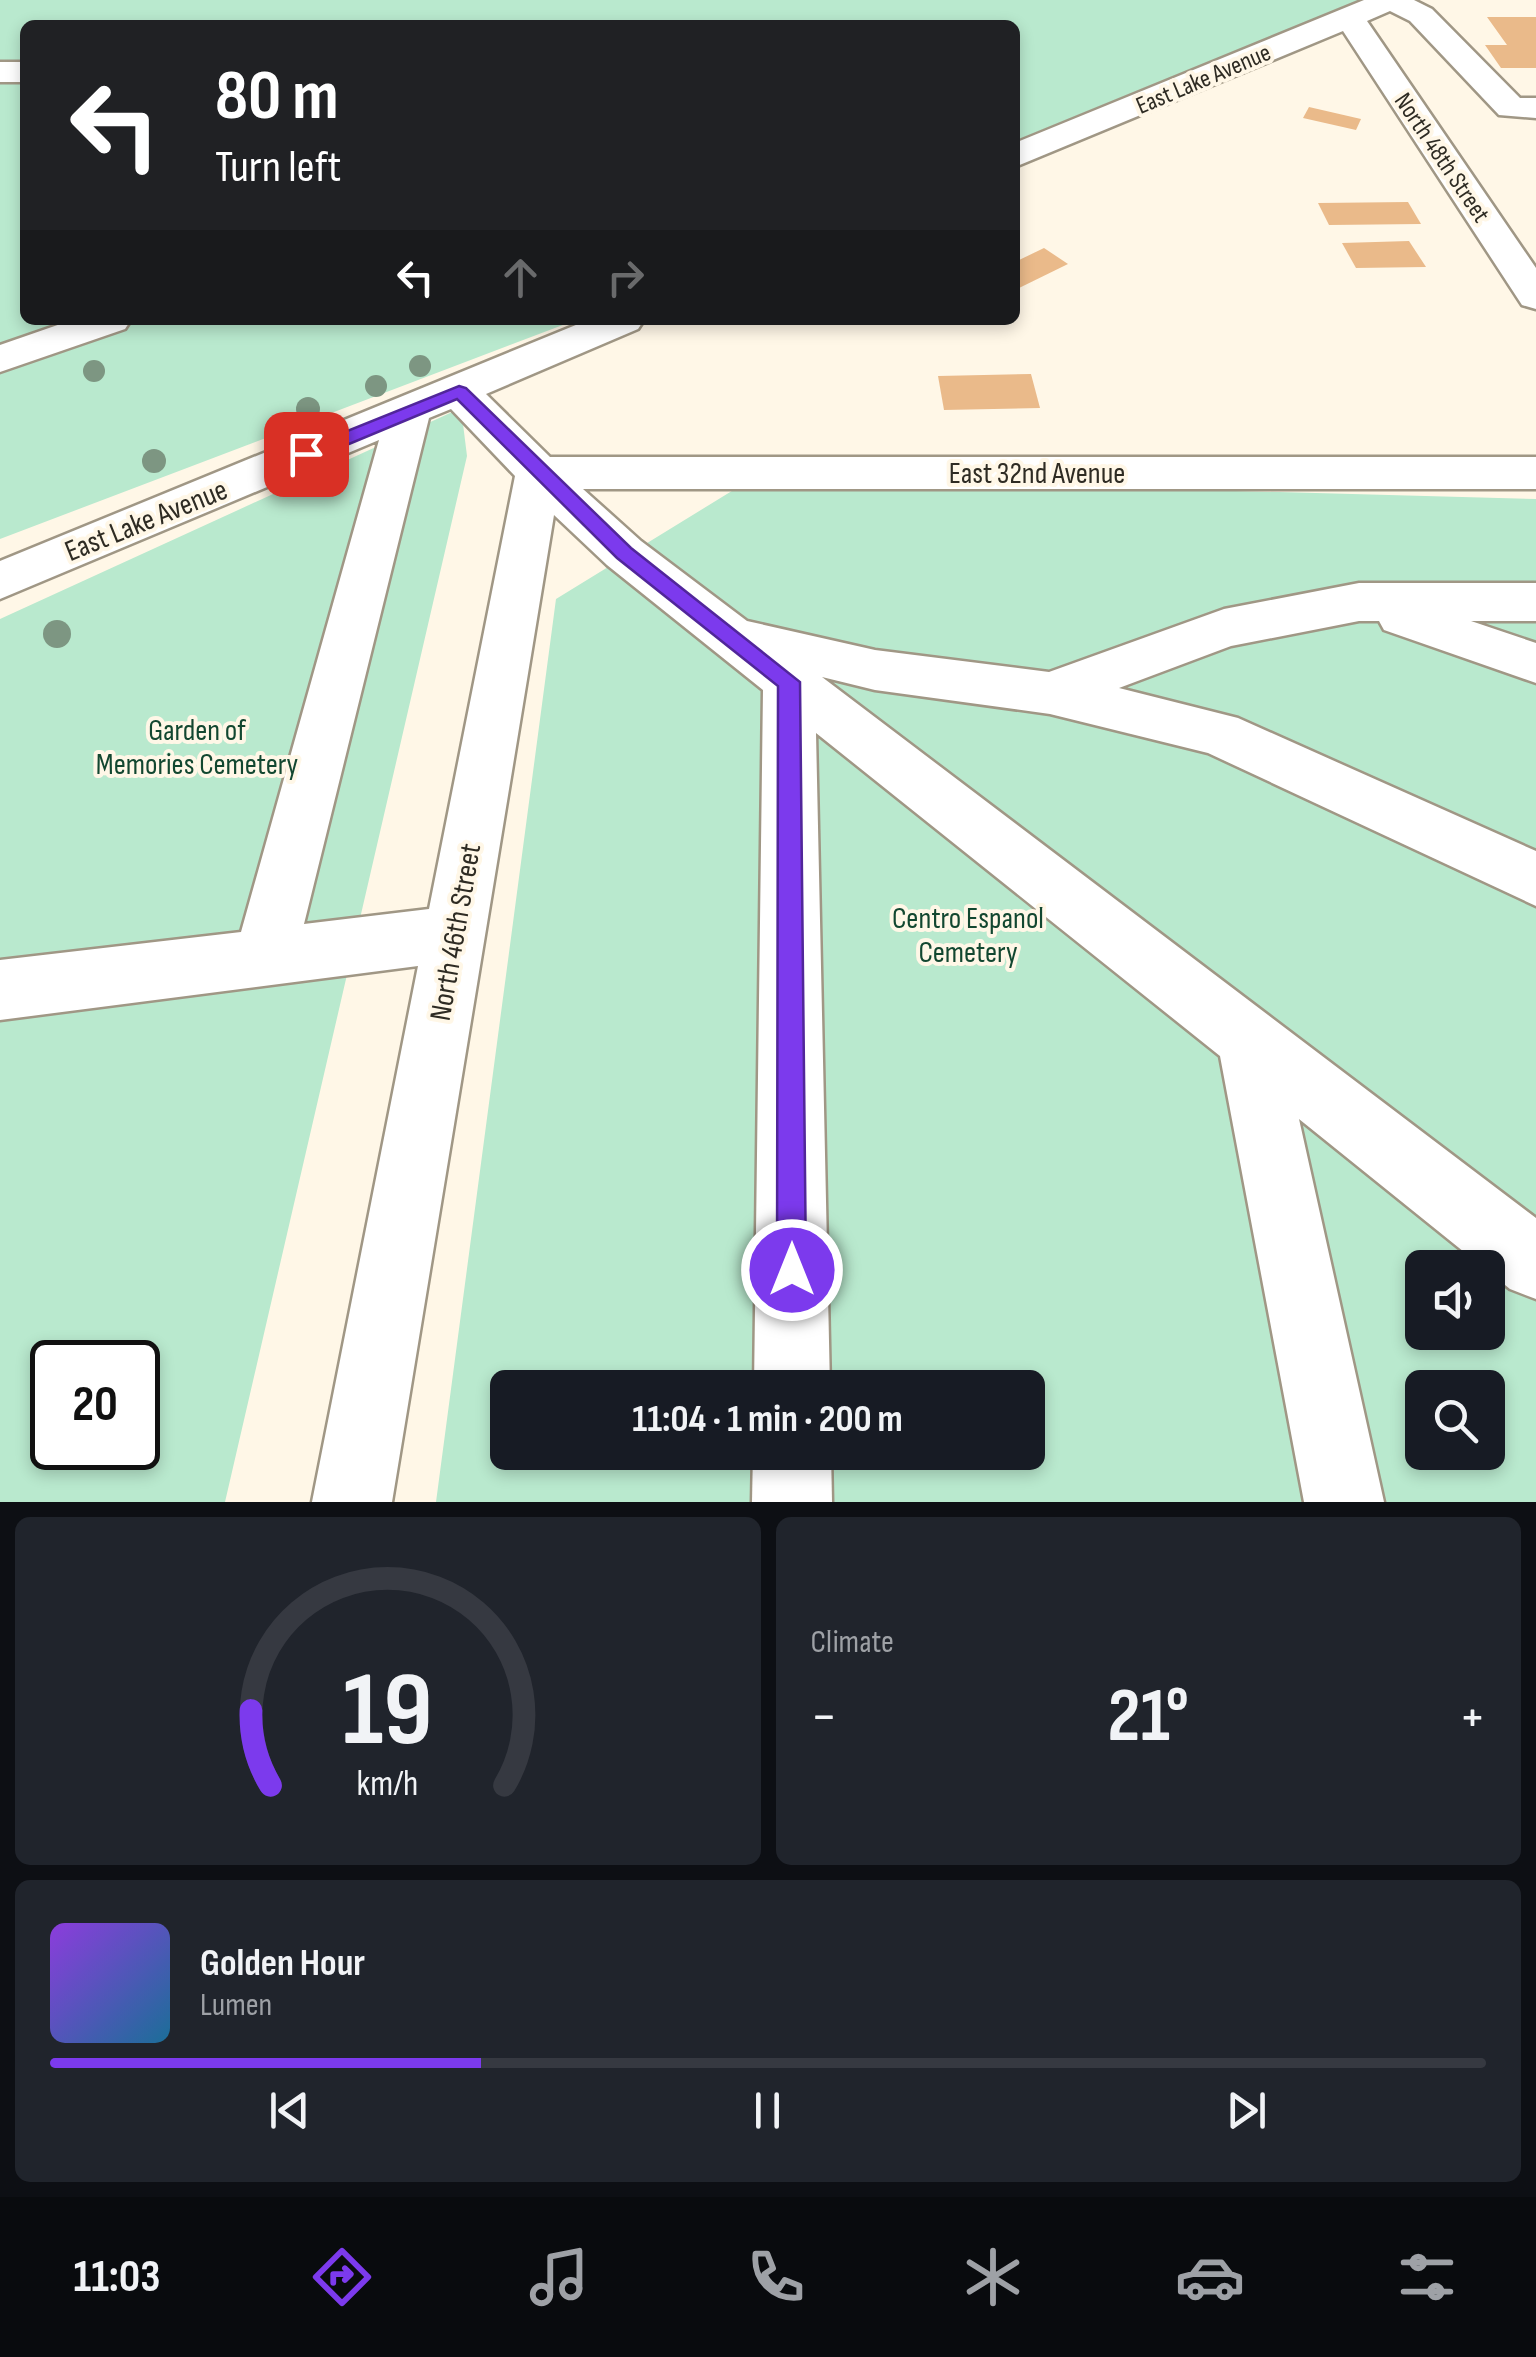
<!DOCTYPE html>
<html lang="en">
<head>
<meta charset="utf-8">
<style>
  :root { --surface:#171b24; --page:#20242c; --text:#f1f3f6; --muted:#9ea1a6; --line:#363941; --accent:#7c3aed }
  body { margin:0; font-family:"Sofia Sans Condensed",sans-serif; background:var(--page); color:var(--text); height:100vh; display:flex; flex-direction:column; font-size:38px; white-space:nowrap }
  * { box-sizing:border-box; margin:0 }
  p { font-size:32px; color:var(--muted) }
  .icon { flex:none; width:55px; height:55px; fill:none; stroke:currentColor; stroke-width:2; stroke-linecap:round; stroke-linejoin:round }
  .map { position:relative; height:1502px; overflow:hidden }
  .side { display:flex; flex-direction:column; gap:15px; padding:15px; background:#0d0f14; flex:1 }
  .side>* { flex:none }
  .banner { position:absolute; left:20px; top:20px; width:1000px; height:305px; border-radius:15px; box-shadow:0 5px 15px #0003; background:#202124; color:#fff; overflow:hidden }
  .buttons { position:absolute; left:1405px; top:1250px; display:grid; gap:20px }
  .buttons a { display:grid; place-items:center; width:100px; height:100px; border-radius:15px; background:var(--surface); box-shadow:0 5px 15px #0003; font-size:50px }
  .speed { position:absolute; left:30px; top:1340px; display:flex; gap:20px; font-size:50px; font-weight:700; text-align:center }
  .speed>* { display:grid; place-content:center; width:130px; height:130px; border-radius:50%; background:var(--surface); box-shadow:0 5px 15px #0003; line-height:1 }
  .speed .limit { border:5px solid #111; border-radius:15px; background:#fff; color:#111 }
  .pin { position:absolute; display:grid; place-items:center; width:85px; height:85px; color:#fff; margin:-42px; border-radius:20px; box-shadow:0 5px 15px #0006 }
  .me { position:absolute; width:110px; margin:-55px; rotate:0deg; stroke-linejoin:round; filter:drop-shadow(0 0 8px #0008) }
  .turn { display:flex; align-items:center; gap:35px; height:210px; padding:0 30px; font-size:45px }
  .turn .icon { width:130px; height:130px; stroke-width:2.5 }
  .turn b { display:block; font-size:70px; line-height:85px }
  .lanes { display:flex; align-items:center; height:95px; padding:0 30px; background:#0003; justify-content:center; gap:50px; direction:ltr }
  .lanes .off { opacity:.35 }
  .big { font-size:75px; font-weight:700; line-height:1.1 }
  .side .card { flex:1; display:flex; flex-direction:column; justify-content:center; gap:15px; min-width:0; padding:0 35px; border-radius:15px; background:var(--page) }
  .side .dial { align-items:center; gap:0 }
  .dial svg { height:260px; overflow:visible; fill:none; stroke:var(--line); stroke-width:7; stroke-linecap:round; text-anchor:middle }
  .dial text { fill:var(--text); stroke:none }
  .song { display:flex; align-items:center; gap:30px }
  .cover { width:120px; height:120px; border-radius:15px; background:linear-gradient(135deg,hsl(270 70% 55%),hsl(200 70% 35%)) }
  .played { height:10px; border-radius:5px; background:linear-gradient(90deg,var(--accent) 30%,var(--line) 30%) }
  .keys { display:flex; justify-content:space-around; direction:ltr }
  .heat { display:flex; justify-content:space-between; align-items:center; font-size:55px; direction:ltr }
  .side .tiles { flex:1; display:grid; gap:15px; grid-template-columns:1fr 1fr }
  .card:last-child { grid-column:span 2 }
  .trip { position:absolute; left:490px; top:1370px; width:555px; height:100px; border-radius:15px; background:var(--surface); box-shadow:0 5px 15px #0003; font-weight:700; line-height:100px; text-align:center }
  .menu { display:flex; height:160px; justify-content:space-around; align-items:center; background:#090b0e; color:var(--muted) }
  .menu .icon { width:70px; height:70px }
  .menu .active { color:var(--accent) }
  .menu b { font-size:45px; color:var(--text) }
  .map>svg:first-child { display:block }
</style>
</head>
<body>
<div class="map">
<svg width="1536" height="1502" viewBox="0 0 1536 1502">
  <rect width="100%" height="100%" fill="#fff7e7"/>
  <!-- green -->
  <g fill="#b9e9ce" fill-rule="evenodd">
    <path d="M0 0H1359L1015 141V25H25V320H576L0 539Z"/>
    <path d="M461 408 467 456 225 1502H0V619ZM52 1362H138V1448H52Z"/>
    <path d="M753 478 1536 499V1502H436L556 599ZM1422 1268H1488V1332H1422ZM508 1388H1028V1452H508ZM1422 1388H1488V1452H1422Z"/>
  </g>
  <!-- building -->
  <g fill="#eaba8a">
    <path d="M1487 17H1536V68H1501L1485 45H1507Z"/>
    <path d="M1309 107 1361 119 1356 130 1303 118Z"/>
    <path d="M1408 202 1421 224 1329 225 1318 203Z"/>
    <path d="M1409 241 1426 267 1356 268 1342 243Z"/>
    <path d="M1044 248 1068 264 1015 290V262Z"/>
    <path d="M1031 374 1040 408 944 410 938 376Z"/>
  </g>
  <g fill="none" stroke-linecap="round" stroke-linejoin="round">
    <defs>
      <g id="minor">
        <path d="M1364 0H1414L1432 9 1520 98H1536V118L1499 115 1410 21 1390 11 1367 21 1536 268V309L1522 305 1343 31 1015 167V143Z"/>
        <rect x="0" y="62" width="25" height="20"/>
        <path d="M72 320H131L125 329 0 372V345Z"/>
        <path d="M588 320H644L638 329 486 394 550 457H1536V489H583L641 541 747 621 875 650 1049 672 1224 609 1359 583H1536V621H1471L1536 643V683L1384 630 1379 621H1359L1231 646 1119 688 1238 718 1536 851V906L1208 753 1050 714 875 690 822 677 1536 1218V1299L1510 1289 1299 1119 1384 1502H1304L1220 1056 816 733 830 1388H754L763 690 607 565 554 515 392 1502H312L418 966 0 1020V960L241 932 379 440 0 599V561ZM451 409 515 476 429 909 304 924 429 418Z"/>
        <path d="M753 1452H831L832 1502H752Z"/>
      </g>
    </defs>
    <!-- minor casing -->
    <use href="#minor" stroke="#a09785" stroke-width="5"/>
    <!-- minor -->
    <use href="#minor" fill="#fff" fill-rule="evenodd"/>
  </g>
  <!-- trees -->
  <g fill="#7d9682">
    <circle cx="420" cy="366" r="11"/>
    <circle cx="94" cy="371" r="11"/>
    <circle cx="376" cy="386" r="11"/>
    <circle cx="308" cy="409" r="12"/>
    <circle cx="154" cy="461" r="12"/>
    <circle cx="57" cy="634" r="14"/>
  </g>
  <!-- route -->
  <path fill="#7c3aed" stroke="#51269a" stroke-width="2.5" d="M459 386 466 388 631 548 800 682 806 1270 802 1281 792 1285 781 1281 777 1270 778 686 617 558 457 399 313 459H300L297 454 300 450Z"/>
  <g text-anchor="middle" stroke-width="8" stroke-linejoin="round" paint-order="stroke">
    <!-- far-street labels -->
    <g font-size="25" fill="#2e2b23" stroke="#fff7e7">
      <text transform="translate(1203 78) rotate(-23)" y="9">East Lake Avenue</text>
      <text transform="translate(1443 157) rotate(56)" y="9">North 48th Street</text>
    </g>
    <!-- street labels -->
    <g font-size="30" fill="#2e2b23" stroke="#fff7e7">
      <text x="1037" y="483">East 32nd Avenue</text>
      <text transform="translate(146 520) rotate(-22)" y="10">East Lake Avenue</text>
      <text transform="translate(455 932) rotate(-80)" y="10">North 46th Street</text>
    </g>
    <!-- park labels -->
    <g font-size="30" fill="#124730" stroke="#fff7e7">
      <text x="197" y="740">Garden of<tspan x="197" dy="34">Memories Cemetery</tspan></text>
      <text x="968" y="928">Centro Espanol<tspan x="968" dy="34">Cemetery</tspan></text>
    </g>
  </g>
</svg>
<div class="buttons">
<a><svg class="icon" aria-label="sound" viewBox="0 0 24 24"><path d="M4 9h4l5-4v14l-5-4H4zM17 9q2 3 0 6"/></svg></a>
<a><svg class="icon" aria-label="search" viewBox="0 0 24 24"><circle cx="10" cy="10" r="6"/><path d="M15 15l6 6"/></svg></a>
</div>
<div class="speed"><div class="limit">20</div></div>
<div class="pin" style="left:306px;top:454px;background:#d93025"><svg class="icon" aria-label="arrive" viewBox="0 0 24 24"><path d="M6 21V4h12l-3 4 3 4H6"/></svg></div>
<svg class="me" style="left:792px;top:1270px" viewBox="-20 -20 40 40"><circle r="17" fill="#7c3aed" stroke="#fff" stroke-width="3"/><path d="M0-11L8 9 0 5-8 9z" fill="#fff"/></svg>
<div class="trip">11:04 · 1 min · 200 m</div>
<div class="banner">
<div class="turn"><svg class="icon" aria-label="left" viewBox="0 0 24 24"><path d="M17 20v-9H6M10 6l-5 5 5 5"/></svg><div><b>80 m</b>Turn left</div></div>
<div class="lanes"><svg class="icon" aria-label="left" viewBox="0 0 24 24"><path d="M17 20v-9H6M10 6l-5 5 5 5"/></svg><svg class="icon off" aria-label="ahead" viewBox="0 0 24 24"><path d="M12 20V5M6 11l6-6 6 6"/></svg><svg class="icon off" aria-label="right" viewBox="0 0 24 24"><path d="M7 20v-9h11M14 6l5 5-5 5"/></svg></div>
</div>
</div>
<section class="side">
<div class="tiles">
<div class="card dial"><svg viewBox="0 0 100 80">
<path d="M14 69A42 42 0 1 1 86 69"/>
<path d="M14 69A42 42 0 0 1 8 46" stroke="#7c3aed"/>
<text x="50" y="56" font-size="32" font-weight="700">19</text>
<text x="50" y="72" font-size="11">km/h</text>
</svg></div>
<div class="card"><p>Climate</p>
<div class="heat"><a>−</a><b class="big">21°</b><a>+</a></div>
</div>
<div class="card">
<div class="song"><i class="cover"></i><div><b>Golden Hour</b><p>Lumen</p></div></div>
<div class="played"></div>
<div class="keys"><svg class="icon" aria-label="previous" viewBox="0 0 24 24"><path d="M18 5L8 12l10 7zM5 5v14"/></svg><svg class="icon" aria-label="pause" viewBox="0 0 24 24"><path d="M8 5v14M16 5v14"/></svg><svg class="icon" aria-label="next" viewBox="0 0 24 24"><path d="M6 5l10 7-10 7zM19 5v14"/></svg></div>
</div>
</div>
</section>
<nav class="menu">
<b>11:03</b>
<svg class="icon active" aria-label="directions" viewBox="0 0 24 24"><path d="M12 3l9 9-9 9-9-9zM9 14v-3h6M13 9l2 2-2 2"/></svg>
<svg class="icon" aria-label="music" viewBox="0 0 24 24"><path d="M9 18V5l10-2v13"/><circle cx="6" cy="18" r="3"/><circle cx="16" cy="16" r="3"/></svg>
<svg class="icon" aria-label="phone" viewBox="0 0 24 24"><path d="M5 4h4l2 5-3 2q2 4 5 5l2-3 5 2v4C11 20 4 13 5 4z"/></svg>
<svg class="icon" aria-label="climate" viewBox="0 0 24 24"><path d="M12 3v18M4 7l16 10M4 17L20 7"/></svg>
<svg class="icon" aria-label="car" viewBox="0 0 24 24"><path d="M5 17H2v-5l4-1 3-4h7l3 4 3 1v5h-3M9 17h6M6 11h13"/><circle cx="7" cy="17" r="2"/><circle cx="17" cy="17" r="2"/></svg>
<svg class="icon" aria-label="filters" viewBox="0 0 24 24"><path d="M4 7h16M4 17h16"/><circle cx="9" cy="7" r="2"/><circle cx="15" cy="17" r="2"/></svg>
</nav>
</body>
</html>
